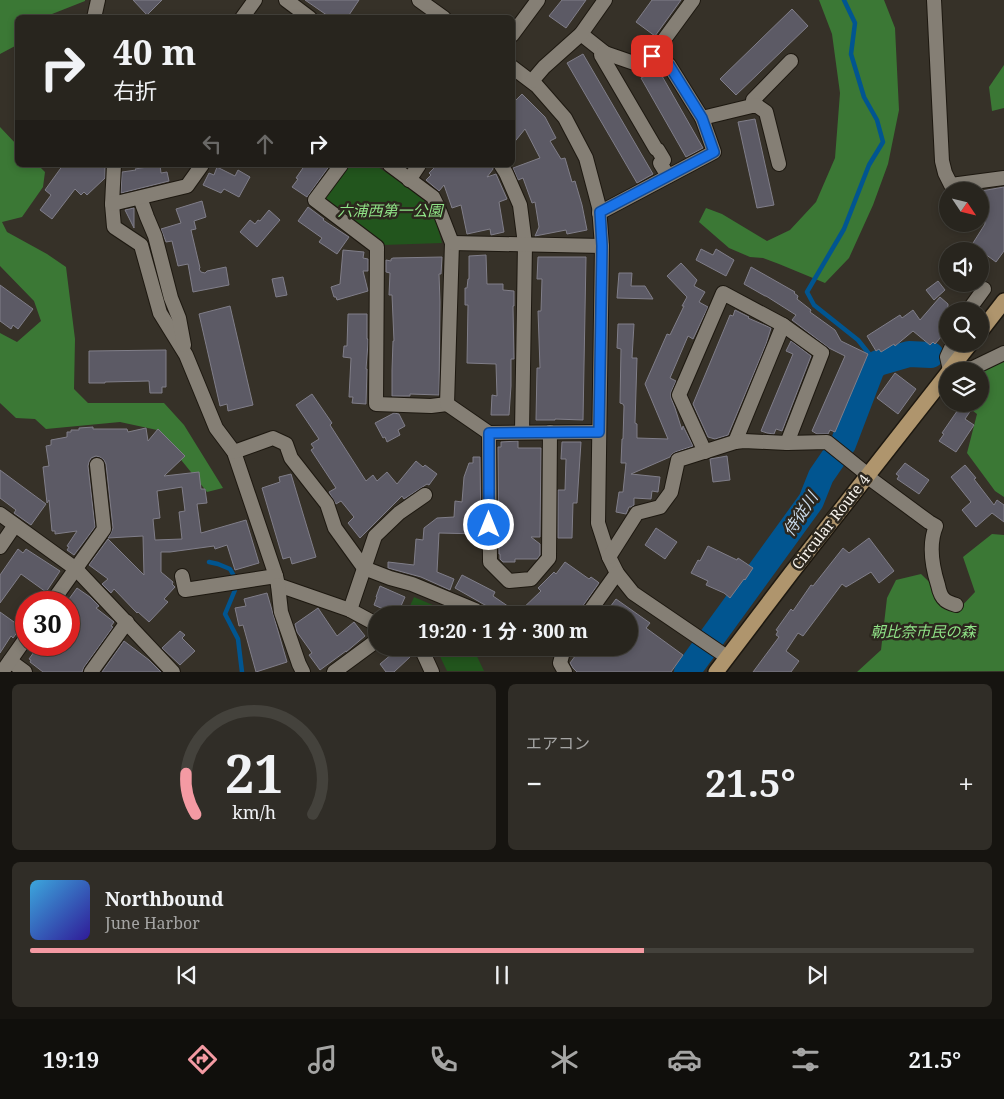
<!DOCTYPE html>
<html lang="ja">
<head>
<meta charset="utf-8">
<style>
  :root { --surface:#28251e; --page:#302d27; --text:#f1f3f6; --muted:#a5a5a4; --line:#44423c; --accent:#f49aa3 }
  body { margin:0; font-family:"Noto Serif","Noto Sans JP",serif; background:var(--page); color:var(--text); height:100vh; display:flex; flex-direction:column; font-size:19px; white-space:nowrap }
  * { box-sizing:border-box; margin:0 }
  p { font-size:16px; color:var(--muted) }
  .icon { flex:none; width:28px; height:28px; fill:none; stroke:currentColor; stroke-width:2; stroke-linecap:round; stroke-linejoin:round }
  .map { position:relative; height:672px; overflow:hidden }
  .side { display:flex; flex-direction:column; gap:12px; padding:12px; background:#161410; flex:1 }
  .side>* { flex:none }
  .top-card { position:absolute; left:15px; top:15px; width:500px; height:152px; border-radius:8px; box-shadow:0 2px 8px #0003,0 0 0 1px var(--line); background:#28251e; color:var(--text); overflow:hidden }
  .needle { width:32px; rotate:125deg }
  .controls { position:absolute; left:939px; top:182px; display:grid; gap:10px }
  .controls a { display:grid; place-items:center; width:50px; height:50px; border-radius:50%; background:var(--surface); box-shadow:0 2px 8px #0003,0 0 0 1px var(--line); font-size:25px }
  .speed { position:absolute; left:15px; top:591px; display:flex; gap:10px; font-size:25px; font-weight:700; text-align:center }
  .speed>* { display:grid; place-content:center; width:65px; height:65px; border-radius:50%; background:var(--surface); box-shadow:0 2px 8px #0003,0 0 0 1px var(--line); line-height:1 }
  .speed .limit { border:8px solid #d22; background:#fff; color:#111 }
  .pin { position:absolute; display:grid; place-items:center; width:42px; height:42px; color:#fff; margin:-21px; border-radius:10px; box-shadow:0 2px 8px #0006 }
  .me { position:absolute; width:55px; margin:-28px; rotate:0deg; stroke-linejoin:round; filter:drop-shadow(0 0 4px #0008) }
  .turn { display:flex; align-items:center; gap:18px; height:105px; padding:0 15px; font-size:22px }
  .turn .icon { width:65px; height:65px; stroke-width:2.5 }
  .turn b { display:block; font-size:35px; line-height:42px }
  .lanes { display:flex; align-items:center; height:48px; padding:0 15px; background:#0003; justify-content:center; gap:25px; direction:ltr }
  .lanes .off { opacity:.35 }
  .big { font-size:38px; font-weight:700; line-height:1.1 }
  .side .tile { flex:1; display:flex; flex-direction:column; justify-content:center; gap:8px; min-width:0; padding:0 18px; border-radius:8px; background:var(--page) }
  .side .dial { align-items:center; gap:0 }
  .dial svg { height:130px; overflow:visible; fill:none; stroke:var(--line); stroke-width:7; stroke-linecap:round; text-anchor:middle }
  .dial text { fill:var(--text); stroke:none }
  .song { display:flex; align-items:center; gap:15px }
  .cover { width:60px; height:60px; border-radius:8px; background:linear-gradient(135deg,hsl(200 70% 55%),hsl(250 70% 35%)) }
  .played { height:5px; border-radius:2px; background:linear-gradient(90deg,var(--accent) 65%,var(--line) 65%) }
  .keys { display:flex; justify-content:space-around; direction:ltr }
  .heat { display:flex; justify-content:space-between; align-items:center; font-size:28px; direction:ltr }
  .side .tiles { flex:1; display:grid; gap:12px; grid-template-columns:1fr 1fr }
  .tile:last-child { grid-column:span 2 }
  .trip { position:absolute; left:368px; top:606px; width:270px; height:50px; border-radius:25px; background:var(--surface); box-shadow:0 2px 8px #0003,0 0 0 1px var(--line); font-weight:700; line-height:50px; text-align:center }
  .menu { display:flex; height:80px; justify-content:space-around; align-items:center; background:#100f0c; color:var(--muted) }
  .menu .icon { width:35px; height:35px }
  .menu .on { color:var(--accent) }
  .menu b { font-size:22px; color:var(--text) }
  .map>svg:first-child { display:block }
</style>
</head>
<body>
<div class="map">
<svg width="1004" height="672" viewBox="0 0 1004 672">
  <rect width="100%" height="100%" fill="#363128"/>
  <!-- green -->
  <g fill="#22551d">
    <path d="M347 165H375L405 185 432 207 442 243 383 245 324 198Z"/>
    <path d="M414 597 456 615H406Z"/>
    <path d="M436 648H473L484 671H447Z"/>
  </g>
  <!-- forest -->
  <g fill="#3b7835">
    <path d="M0 0H85V1L47 16 46 17 18 18 17 45 0 54Z"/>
    <path d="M819 0H884L895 28 899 110 888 164 873 205 849 258 825 283 779 264 763 258 750 257 729 248 699 222 706 208 722 214 767 241 790 230 816 202 835 158 840 93 832 34Z"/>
    <path d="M1004 65V108L992 111 989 87Z"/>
    <path d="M0 127 17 145 18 165H38L45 172 43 187 22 217 2 222 7 232 47 254 66 267 75 339 74 389 88 403H164L184 425 223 488 207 492 157 430 120 422 46 429 35 419 16 418 0 403V333L17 342 41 321 34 301 0 266Z"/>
    <path d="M984 354 1004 356V497L995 491 967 453 977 414 964 404H980V371H968Z"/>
    <path d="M992 534 1004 535V671L857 672 881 650 887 598 896 580 921 574 958 610 975 592 963 557Z"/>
  </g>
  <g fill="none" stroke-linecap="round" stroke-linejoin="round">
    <!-- stream -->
    <g stroke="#015590" stroke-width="4.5">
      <path d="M844 0 855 23 851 54 864 97 877 120 883 142 869 165 844 229 807 292 814 305 858 340 870 355 872 368"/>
      <path d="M209 562 218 564 230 569 234 576 235 590 225 614 238 639 242 672"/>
    </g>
    <!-- river -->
    <path stroke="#015590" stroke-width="26" d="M687 672 811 501 821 476 843 444 872 368 878 363 909 354 931 355"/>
  </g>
  <!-- building -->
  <g fill="#5c5a65" stroke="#807e89" fill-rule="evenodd">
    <path d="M133 0H162L147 15Z"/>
    <path d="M305 0H359L347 18H331Z"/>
    <path d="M562 0H586L566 28 549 16Z"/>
    <path d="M652 0H681L655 36 636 22Z"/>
    <path d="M792 9 808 26 736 95 720 79Z"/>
    <path d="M583 54 653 174 637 183 567 63Z"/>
    <path d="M658 69 703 148 686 157 641 78Z"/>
    <path d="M522 94 545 117 556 138 550 141 561 159 565 158 572 182 575 181 582 205 587 230 567 234 566 230 535 236 539 227 535 202 532 203 523 178 518 180 513 168 540 158 525 129 512 145V104Z"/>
    <path d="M755 119 774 205 757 208 738 122Z"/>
    <path d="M63 165H104L105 166V178L87 195 84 192 81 195 75 189 52 219 40 210 51 195 45 190Z"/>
    <path d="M160 165 161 173 167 172 169 181 121 193 122 172 136 170 135 169Z"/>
    <path d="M305 165H330L307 197 292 187 298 179 296 178Z"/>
    <path d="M437 165H492L493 169 487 177 496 174 507 199 499 202 504 232 491 235 490 229 467 234 461 205 452 208 444 185 439 191 426 180 431 175 429 173Z"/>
    <path d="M217 167 235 176 238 170 250 177 239 197 224 189 221 193 203 185 209 173 214 175Z"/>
    <path d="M1004 187V251L996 262 981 251H968L985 224 981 191Z"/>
    <path d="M202 201 206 217 194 221 196 229 191 230 200 268 199 269 201 272 205 273 207 271 226 267 229 285 193 292 188 264 178 266 172 241 166 242 161 229 181 223 176 209Z"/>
    <path d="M308 207 324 219 323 220 349 237 337 254 319 242 322 238 298 221Z"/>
    <path d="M134 208V228L125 210Z"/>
    <path d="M269 210 280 220 257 247 240 232 250 220 255 224 258 220 260 221Z"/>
    <path d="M701 249 713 255 716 249 734 260 726 276 696 260Z"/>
    <path d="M343 250 364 252 363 258 368 259V271H363L368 291 337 300 336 297H334L331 287 340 284Z"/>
    <path d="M486 255 487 284H503V290L514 291V306H513L514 359H511V386L509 415H491L492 395 497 396 496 364 467 363 468 305H465V288H467L468 279H469V256Z"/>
    <path d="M442 257 441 274H439L440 302 439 395 410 394V396H392V370L393 341H394L392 295H389L390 273 386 272V260L391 261V259L393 258Z"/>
    <path d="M538 257H586L583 420 555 419V420H536L537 368H540L538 311H541L542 279H537Z"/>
    <path d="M681 263 697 280 694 286 705 292 699 302 708 307 693 339 688 336 670 378 676 381 671 392V398L675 408 682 430 683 426 693 446 675 452 672 454 670 457 631 474 660 477 658 492 652 491 651 499 634 498V505L631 507H629L626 514 616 512 619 492H623L626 463H621L622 439H623L624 406 623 404 620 403 621 349 617 348 618 324H634L632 358H637L635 423 637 424V438L668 439 645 384 667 334 670 335 684 306H682L687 297 667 276Z"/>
    <path d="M751 267 795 292 794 293 798 296 797 299 811 310 810 312 835 330 841 341 868 354 835 432 830 430 828 434H817L812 431 845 356 829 348 792 320 796 315 766 296H765L744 284Z"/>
    <path d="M619 273H632L631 286H645L653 299 617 298Z"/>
    <path d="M283 277 287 295 276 297 272 279Z"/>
    <path d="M938 281 945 290 934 300 926 290Z"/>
    <path d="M0 285 33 309 18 329 13 325 11 329 0 321Z"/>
    <path d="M940 297 948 304V329L935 344 933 342 930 345 913 331 895 346 894 344 881 352 879 349 876 351 867 336 900 315 902 318 913 310 920 320Z"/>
    <path d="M230 306 253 405 228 411 227 404 220 406 199 314Z"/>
    <path d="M735 310 749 317 748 318 771 328 766 344 728 435 715 439 708 437 693 404 730 315 733 316Z"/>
    <path d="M348 314H367V339H368V343L366 369H367L366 404 352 403 353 397H349L351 358 343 357 344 346H347Z"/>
    <path d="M791 341 811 356 782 431 776 429 774 434 767 433 761 431 793 354 786 351Z"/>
    <path d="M166 350V387H162V393H150L149 381 105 382V383H89V351Z"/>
    <path d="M895 373 916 389 898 414 877 398Z"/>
    <path d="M312 394 332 423 330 425 366 481 373 475 377 481 387 472 397 484 416 461 423 467 425 465 437 474 429 485 427 484 404 499 402 496 360 538 348 523 354 517 341 501 336 504 329 492 336 488 311 450 314 448 311 444 319 439 296 405Z"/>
    <path d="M962 404H975L965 419 974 425 956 452 939 441 944 434 942 433Z"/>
    <path d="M394 413 399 414 405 426 398 430 400 435 387 442 385 437 383 438 375 423Z"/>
    <path d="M93 427V429H127L128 432 146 428 148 441 158 429 185 456 164 476 199 472 201 489H205L207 503 197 504 201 533 246 520 259 563 235 570 227 545 215 549 214 546 170 552H161V572L173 582 172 584 175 587 164 599 168 602 149 622 138 612 137 613 114 589 111 593 102 584 108 579 89 565 108 539 144 575 143 536 108 538 111 533 113 528 106 464 104 460 100 457 96 456 91 458 89 462 88 466 95 527 74 555 67 550 69 547 67 546 77 531 55 534V531H52L49 500 47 503 43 467 49 466 46 446 51 445V440L67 437V432H71V430H79V428ZM182 487 185 511 179 512 182 539 155 540 153 519 160 518 157 491Z"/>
    <path d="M518 441V448H541L540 537H531L540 544V555L537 559H515V562H503L500 559V554H499L498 447H501V442Z"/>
    <path d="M562 442H581L577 503H573L572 538H558V490H565L566 459H561Z"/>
    <path d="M727 456 730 480 713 482 710 459Z"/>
    <path d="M473 457H480L481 534 439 533 437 572 454 579 450 590 421 577 388 568V562L414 565 416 539 423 540 424 528 437 518 454 517 455 501 462 502 464 477 469 463H473Z"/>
    <path d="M905 463 929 480 919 494 897 479 899 476 896 474Z"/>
    <path d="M965 465 976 478 974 479 994 505 997 500 1004 505V522L992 513 976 527 962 510 971 502 951 477Z"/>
    <path d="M0 470 46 504 31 525 14 513 16 510 0 498Z"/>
    <path d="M291 474 316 557 292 564 290 557 283 559 262 488 280 482 279 477Z"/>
    <path d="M656 528 677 542 665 559 645 545Z"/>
    <path d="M869 538 894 571 879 583 871 572 846 587 842 584 803 636 798 633 786 651 799 661 791 672H753L779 637 776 635 778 631 776 630 791 609 793 611 811 585 813 586 843 548 849 553Z"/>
    <path d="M708 546 737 560 738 558 753 568 745 580 744 579 730 598 724 593 706 585 708 581 691 573 698 560 700 561Z"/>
    <path d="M18 549 23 553 26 549 60 571 46 592 21 574 0 603V575Z"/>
    <path d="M565 562 589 579 591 577 598 582 599 583 580 610 578 615H498L491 610 492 609 455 588 462 575 495 592 493 596 518 613 541 591 538 588 554 572 556 574Z"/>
    <path d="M380 586 405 597 397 615 374 605 377 597H376Z"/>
    <path d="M77 588 90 597 99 606 96 608 114 622 111 626 113 627 84 667 82 672H43L30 662 31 660 29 659 39 645H69V599Z"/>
    <path d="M267 593 287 662 256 672 243 625 239 626 235 608 246 606 244 599Z"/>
    <path d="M616 599 650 623 646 628 683 655 671 672H577L573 668 570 663 581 648H629V615H598L605 605 607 611Z"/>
    <path d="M318 608 337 636 354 622 365 636 346 652V651L320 670 309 655 312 653 297 632 295 624Z"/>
    <path d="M0 612 21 627 13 638 11 636 0 653Z"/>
    <path d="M180 631 185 635 182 638 195 651 180 665 162 648Z"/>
    <path d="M124 641 149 660 161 672H102Z"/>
    <path d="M399 648H401L410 657 394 672H386L380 664Z"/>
  </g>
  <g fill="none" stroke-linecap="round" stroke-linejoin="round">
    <defs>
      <g id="minor">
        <path d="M286 0 310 18"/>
        <path d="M419 0 444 18"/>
        <path d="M934 0 942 161 945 173 951 185 1004 178"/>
        <path d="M94 18 98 0"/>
        <path d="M242 18 255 0"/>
        <path d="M581 34 605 53 634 63 652 56 658 58 669 65 702 118"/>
        <path d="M512 35 538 0"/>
        <path d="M605 53 601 55 656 149 658 150 664 160 660 163 668 176"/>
        <path d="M652 56 693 0"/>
        <path d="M512 67 537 86 565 118 586 158 599 207 602 246 598 523 609 557 617 573 633 593 727 657"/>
        <path d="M532 81 544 67 581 34 605 0"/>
        <path d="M754 106 753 100 791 61"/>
        <path d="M114 165 112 204 114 227 141 245 160 313 186 355 216 428 234 452 276 576 278 585 350 610 376 624"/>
        <path d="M341 165 315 200 377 247 376 404 431 406 447 404"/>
        <path d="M390 165 433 197 438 207 452 243 447 404 489 433 599 432"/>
        <path d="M501 165 506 173 520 205 525 244 522 432"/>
        <path d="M409 180 419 165"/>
        <path d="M140 198 147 217 155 236 171 298 179 318 184 345"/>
        <path d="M112 204 187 186 202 165"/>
        <path d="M599 213 714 152 702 118 756 105 766 112 779 164"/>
        <path d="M452 243 602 246"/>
        <path d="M968 311 984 289"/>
        <path d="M953 344 947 357 950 370 973 368 1004 353"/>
        <path d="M489 433 490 562 509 581 531 579 549 558 550 432"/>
        <path d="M735 442 783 325"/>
        <path d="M234 452 273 438 286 444 291 458 327 504 335 528 364 568 390 578 412 584 475 610 482 615"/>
        <path d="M705 452 679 395 723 293 783 325 822 353 787 443"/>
        <path d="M0 514 76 569 173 672"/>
        <path d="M0 547 15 525"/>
        <path d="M609 557 637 513 660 507 671 492 678 460 735 442 744 441 787 443 827 442 868 475 872 480 929 522 936 526C928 545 932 566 938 585 939 590 941 597 945 600 947 602 953 604 956 605"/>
        <path d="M182 576 185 590 276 576"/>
        <path d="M278 585 281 612 299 664 303 672"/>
        <path d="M52 602 104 529 97 465"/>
        <path d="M350 610 375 536 399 513 425 495"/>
        <path d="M587 615 617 573"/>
        <path d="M421 648 432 672"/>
        <path d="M564 648 560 663 565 672"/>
        <path d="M10 661 25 672"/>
        <path d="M2 672 26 638"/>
        <path d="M91 672 127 622"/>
        <path d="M334 672 376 641"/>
      </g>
      <g id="major">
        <path d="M980 332 1004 301"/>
        <path d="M949 371 970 344"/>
        <path d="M716 672 792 572 948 373"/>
      </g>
    </defs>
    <!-- minor casing -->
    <use href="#minor" stroke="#1d1810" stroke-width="16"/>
    <!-- major casing -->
    <use href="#major" stroke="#1d1810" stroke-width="18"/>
    <!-- minor -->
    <use href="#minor" stroke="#857f75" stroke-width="14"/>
    <!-- major -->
    <use href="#major" stroke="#af956d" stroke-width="15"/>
  </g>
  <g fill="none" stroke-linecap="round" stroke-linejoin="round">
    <defs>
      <path id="route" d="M489 525V433L599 432 602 246 600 212 714 152 702 118 669 65 658 58 652 56"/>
    </defs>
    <!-- route casing -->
    <use href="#route" stroke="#114b97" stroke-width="12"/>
    <!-- route -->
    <use href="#route" stroke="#1a73e8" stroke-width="9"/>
  </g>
  <g text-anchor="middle" stroke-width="5" stroke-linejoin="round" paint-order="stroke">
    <!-- park labels -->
    <g font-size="15" font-style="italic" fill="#90e387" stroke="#2c271e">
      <text x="390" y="216">六浦西第一公園</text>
      <text x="923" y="637">朝比奈市民の森</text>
    </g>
    <!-- street labels -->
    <g font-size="15" fill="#f8f4ee" stroke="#2c271e">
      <text transform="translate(831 522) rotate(-52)" y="5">Circular Route 4</text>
    </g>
    <!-- water labels -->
    <g font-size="16" font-style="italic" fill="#cbdced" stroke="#2c271e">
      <text transform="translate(800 514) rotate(-57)" y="6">侍従川</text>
    </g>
  </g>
</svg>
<div class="controls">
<a><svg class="needle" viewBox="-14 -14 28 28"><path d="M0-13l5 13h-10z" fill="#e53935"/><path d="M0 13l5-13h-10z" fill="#a5a5a4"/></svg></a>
<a><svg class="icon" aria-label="sound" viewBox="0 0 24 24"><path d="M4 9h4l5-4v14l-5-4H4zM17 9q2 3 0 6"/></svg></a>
<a><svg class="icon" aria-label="search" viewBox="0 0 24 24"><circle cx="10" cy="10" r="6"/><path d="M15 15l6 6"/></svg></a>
<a><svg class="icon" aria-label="layers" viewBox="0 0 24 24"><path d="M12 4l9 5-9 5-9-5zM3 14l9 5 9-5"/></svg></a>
</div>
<div class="speed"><div class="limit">30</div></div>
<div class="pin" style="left:652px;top:56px;background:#d93025"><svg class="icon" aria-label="arrive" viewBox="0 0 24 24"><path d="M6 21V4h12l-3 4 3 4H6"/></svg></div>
<svg class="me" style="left:489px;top:525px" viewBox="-20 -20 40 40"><circle r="17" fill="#1a73e8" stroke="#fff" stroke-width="3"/><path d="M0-11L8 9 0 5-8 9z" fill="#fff"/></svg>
<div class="trip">19:20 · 1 分 · 300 m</div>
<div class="top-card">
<div class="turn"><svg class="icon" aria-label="right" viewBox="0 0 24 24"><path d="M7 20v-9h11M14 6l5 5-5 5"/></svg><div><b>40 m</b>右折</div></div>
<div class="lanes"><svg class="icon off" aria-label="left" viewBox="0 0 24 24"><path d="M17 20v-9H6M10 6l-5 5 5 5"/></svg><svg class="icon off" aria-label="ahead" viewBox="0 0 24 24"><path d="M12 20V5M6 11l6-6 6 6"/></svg><svg class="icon" aria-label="right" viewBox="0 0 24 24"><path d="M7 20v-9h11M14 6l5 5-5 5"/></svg></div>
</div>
</div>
<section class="side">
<div class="tiles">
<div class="tile dial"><svg viewBox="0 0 100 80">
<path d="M14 69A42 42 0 1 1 86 69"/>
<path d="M14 69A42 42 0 0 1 8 44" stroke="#f49aa3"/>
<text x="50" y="56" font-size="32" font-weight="700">21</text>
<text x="50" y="72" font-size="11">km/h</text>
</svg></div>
<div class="tile"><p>エアコン</p>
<div class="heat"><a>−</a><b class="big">21.5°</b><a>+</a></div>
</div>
<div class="tile">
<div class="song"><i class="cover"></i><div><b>Northbound</b><p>June Harbor</p></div></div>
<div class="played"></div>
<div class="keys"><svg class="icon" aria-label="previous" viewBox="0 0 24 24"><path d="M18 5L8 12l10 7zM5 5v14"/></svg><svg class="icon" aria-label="pause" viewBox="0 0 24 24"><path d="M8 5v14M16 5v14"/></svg><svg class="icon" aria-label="next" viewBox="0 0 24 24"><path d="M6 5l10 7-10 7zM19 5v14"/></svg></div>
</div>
</div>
</section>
<nav class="menu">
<b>19:19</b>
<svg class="icon on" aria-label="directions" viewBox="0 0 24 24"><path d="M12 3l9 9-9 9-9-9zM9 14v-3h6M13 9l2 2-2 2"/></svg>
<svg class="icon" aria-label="music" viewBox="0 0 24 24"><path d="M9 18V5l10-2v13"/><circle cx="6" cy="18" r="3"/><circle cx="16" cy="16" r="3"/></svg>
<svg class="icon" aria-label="phone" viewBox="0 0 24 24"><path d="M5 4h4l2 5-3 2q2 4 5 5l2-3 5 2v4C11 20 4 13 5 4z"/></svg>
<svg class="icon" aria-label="climate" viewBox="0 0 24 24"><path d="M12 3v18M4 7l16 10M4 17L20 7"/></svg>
<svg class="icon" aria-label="car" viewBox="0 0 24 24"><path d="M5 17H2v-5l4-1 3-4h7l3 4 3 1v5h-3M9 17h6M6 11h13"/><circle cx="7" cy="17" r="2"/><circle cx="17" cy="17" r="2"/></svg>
<svg class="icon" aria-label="filters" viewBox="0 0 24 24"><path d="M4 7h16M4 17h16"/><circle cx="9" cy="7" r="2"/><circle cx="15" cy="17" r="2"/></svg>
<b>21.5°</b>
</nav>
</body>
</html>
